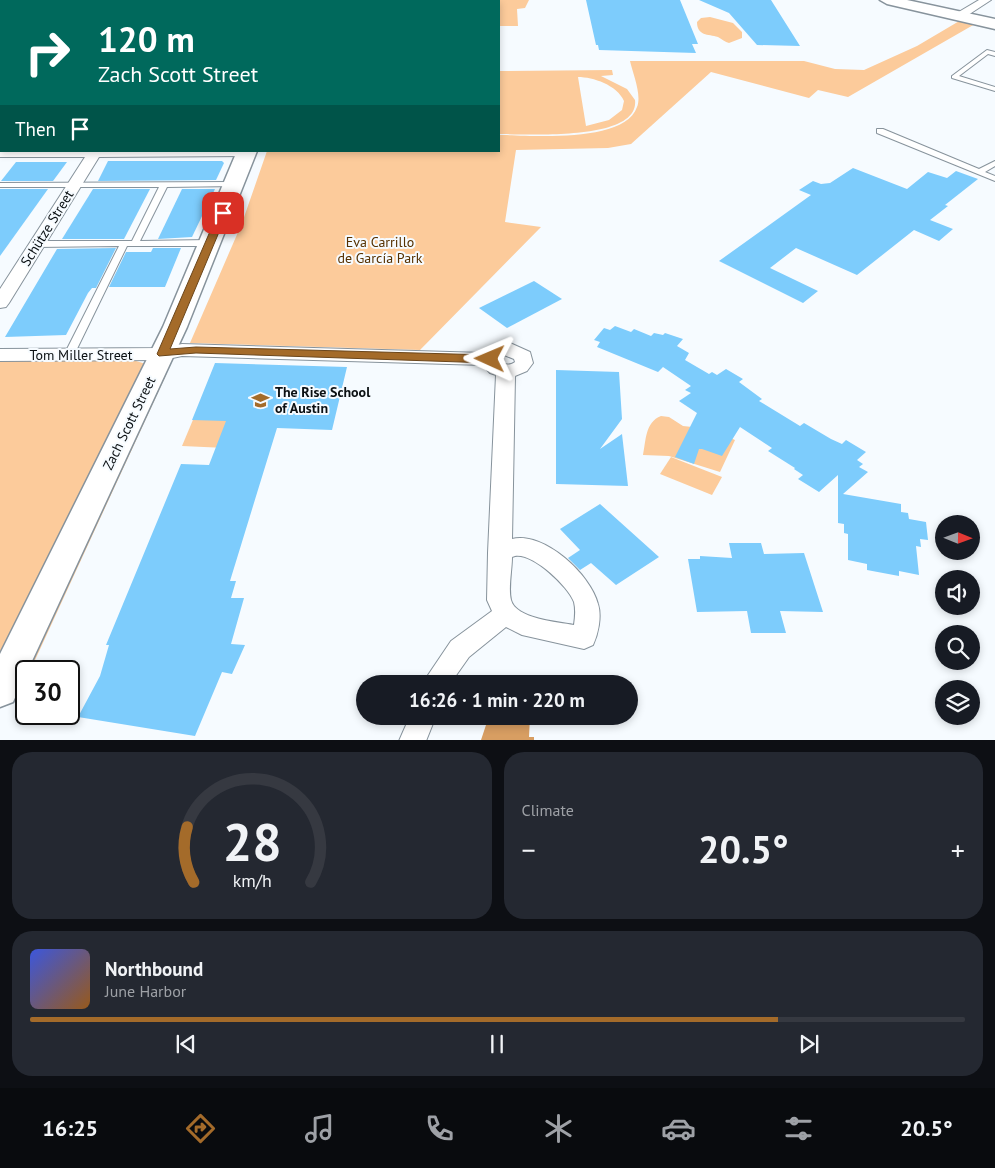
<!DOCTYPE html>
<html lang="en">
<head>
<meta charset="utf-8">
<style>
  :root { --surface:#171b24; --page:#242831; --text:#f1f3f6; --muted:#9ea1a6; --line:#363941; --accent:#a46b2a }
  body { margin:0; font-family:"PT Sans",sans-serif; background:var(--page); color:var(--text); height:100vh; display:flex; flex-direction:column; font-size:19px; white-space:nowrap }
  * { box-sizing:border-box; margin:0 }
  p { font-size:16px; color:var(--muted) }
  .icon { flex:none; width:28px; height:28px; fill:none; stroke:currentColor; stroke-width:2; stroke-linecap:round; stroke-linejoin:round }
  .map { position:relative; height:740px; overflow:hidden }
  .details { display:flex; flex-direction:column; gap:12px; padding:12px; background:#0d0f14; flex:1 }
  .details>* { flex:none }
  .banner { position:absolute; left:0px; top:0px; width:500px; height:152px; box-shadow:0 2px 8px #0003; background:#00695c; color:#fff; overflow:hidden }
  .needle { width:32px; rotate:91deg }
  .tools { position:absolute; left:935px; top:515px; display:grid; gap:10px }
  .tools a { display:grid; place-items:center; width:45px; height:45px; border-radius:50%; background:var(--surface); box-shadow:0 2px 8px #0003; font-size:25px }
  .speed { position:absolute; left:15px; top:660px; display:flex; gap:10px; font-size:25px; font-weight:700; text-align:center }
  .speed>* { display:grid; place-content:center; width:65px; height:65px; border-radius:50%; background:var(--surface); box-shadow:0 2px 8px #0003; line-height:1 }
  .speed .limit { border:2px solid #111; border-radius:8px; background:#fff; color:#111 }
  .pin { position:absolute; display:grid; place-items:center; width:42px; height:42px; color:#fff; margin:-21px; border-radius:10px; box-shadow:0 2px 8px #0006 }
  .me { position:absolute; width:55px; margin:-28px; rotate:271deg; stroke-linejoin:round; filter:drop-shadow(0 0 4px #0008) }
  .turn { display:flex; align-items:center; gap:18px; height:105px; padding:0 15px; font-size:22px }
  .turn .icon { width:65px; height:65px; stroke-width:2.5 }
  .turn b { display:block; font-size:35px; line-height:42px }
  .then { display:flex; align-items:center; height:48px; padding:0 15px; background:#0003; gap:10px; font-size:19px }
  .big { font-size:38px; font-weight:800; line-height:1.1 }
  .details .tile { flex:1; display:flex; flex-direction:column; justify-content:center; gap:8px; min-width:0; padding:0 18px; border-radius:20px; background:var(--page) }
  .details .dial { align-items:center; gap:0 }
  .dial svg { height:130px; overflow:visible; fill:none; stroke:var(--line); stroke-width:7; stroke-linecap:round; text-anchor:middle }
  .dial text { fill:var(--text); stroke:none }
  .song { display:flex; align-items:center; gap:15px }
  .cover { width:60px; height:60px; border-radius:8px; background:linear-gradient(135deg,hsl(230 70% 55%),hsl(30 70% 35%)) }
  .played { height:5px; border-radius:2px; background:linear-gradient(90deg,var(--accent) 80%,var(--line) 80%) }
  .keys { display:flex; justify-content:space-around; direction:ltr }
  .heat { display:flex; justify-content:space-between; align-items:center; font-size:28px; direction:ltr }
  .details .tiles { flex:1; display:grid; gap:12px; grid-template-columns:1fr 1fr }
  .tile:last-child { grid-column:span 2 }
  .trip { position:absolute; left:356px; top:675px; width:282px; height:50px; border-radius:25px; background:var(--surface); box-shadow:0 2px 8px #0003; font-weight:800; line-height:50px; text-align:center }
  .menu { display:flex; height:80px; justify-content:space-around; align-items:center; background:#090b0e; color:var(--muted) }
  .menu .icon { width:35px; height:35px }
  .menu .current { color:var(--accent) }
  .menu b { font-size:22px; color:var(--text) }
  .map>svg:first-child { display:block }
</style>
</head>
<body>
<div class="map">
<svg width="995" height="741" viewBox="0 0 995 741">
  <rect width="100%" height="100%" fill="#f6fbff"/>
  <!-- green -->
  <g fill="#fccb9b" fill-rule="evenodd">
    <path d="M321 0H529L525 8 517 9 518 26H499V1Z"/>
    <path d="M710 17 733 23 742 32V38L729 43C725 42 722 39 718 37 708 34 697 36 697 22L701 18Z"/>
    <path d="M961 20 975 24 848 97 818 90 809 98 711 72 631 144 608 148 516 150 505 222 541 227 420 350 190 343 242 223 267 151H499V135C531 135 624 144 637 107 642 95 633 74 630 61H804L835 69 864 70 917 46Z"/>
    <path d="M612 70 613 75 601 76 627 89 635 100C640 142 525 134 499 134V71ZM578 77C593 77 617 85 624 101L622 110 609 120 586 126Z"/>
    <path d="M0 361H136L146 364V369L0 652Z"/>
    <path d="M164 373H167L30 671H26V678H21Z"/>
    <path d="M226 407V448L182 446 195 415Z"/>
    <path d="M661 416 669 417 683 426 711 429 735 440 720 472 669 456 643 455C646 441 645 422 661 416Z"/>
    <path d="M671 457 722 477 712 495 660 474Z"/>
  </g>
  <!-- water -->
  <path fill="#d89e62" d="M489 716H530L529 737H534V740H481Z"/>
  <!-- building -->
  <g fill="#7dccfc">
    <path d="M586 0H680L698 44H692L696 53 599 50 598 45H596Z"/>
    <path d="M699 0H771L800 46 757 45 729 13Z"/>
    <path d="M108 161H222L224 163 216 180 98 181Z"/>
    <path d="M16 162H67L53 181H1Z"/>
    <path d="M853 168 907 189 928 172 947 178 956 171 978 179 945 205 948 206 930 220 953 229 939 241 914 230 857 275 796 248 770 268 818 291 803 303 719 261 811 195 799 190 813 181 821 184 830 183Z"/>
    <path d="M0 189H48L0 256Z"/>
    <path d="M93 189H150L124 239H62Z"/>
    <path d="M182 189H215L192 237 158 239Z"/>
    <path d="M116 248 96 288H92L88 293 66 335 5 337 57 249Z"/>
    <path d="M153 248H181L165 287H109L126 252H151Z"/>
    <path d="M534 281 562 299 507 328 479 308Z"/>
    <path d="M615 326 631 332 634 329 651 336 654 333 663 335 665 333 683 339 677 346 689 353 685 360 709 374 712 372 717 375 726 369 743 379 739 382 762 399 759 401 800 426 804 423 831 439 842 444 846 440 866 452 857 460 863 464 859 467 868 472 843 494 901 504V512L908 513 909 519 926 522 928 540 920 539 921 547 916 546 919 575 899 571V576L867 570V564L848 560V534L844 533V524L838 523V475L819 492 798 479 803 475 794 469 795 468 768 451 772 448 740 427 722 456 702 449H699L694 464 675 457 697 413 679 401 691 393 685 390 691 386 663 367 658 372 597 347 600 342 594 340 604 328 610 330Z"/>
    <path d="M215 363 347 367 332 430 277 428 230 581H236L231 598H244L231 644 245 645 232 674 222 672 195 736 78 717 100 676 109 645H106L181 464 209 465 226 421 192 420Z"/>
    <path d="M556 370 619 372 622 419 600 449 622 434 628 486 556 484Z"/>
    <path d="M600 504 659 557 616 585 591 563 580 570 568 558 580 550 560 529Z"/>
    <path d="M729 543H761L764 554 804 553 823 612 780 611 786 633H751L747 611 697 612 688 559H700V556L732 558Z"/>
  </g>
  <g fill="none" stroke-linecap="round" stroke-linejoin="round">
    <defs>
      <g id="lane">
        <path d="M1 14V18L0 19V15Z"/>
        <path d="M987 50 995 52V56L988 54 959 76 995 87V91L952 78V76Z"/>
        <rect x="0" y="67" width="1" height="4"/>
        <path d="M877 129H883L979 169 995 161V166L985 172 995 176V181L877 133Z"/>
        <path d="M234 182H237V186L167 187 140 241 210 240 214 243 210 246H127L74 355 72 357H66L64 355 119 246 37 247 33 244 37 241H132L159 187H0V183Z"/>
      </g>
      <g id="street">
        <path d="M979 0H991L965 17H957V13Z"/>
        <path d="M1 79V88L0 89V80Z"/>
        <path d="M0 149 1 151 254 152 247 156 99 157 9 303 6 307 0 308V289L85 157H0Z"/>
        <path d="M510 343 530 352 533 363 527 371 515 376 512 539C544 531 591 575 598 604 602 617 598 634 593 645L584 649 522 635 506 627 469 657 450 684H422L451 641 492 611 487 600 488 553 496 375 490 373 483 365 182 356 163 360 0 361V349L163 348 182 344 484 353 493 346ZM504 355 514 359 515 362C509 366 505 365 499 361ZM515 556C533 553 568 586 574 602 576 610 575 618 574 625 558 622 516 619 511 600 508 588 512 570 512 557Z"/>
        <path d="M410 716H436L426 741H399Z"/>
      </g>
      <g id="secondary">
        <rect x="300" y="0" width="14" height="1"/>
        <path d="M880 0H907L995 19V29L887 4Z"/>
        <path d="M237 151H257L187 327 13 702 0 707V654L163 327Z"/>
      </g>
    </defs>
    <!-- lane casing -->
    <use href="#lane" stroke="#87939c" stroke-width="2"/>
    <!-- street casing -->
    <use href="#street" stroke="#87939c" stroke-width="2"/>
    <!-- secondary casing -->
    <use href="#secondary" stroke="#87939c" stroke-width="3"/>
    <!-- lane -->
    <use href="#lane" fill="#fff" fill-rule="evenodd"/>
    <!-- street -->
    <use href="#street" fill="#fff" fill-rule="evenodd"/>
    <!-- secondary -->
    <use href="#secondary" fill="#fff" fill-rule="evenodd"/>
  </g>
  <!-- route -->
  <path fill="#a46b2a" stroke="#6b461b" d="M223 210 227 213 170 349 196 347 490 355 496 359 490 363 196 353 159 356 157 354 218 213Z"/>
  <!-- icons -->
  <defs>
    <symbol id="school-bare" viewBox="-9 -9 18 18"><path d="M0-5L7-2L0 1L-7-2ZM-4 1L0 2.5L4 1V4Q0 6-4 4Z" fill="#a46b2a" stroke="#f6fbff" stroke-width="2.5" paint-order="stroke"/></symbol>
  </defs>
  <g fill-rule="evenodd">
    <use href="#school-bare" x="248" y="388" width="25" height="25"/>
  </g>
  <g text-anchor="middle" stroke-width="4" stroke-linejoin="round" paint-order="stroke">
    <!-- street labels -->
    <g font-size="14" fill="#0b1013" stroke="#f6fbff">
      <text transform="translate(47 228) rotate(-58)" y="5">Schütze Street</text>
      <text x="81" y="360">Tom Miller Street</text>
      <text transform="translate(129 423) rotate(-64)" y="5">Zach Scott Street</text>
    </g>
    <!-- park labels -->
    <g font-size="14" fill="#563100" stroke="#f6fbff">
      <text x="380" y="247">Eva Carrillo<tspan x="380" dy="16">de García Park</tspan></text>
    </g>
    <!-- poi labels -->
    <g font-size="14" font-weight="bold" fill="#0b1013" stroke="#f6fbff" text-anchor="start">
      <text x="275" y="397">The Rise School<tspan x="275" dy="16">of Austin</tspan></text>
    </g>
  </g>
</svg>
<div class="tools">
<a><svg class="needle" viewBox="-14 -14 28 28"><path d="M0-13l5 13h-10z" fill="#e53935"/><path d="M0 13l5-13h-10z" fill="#9ea1a6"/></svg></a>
<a><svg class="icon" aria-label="sound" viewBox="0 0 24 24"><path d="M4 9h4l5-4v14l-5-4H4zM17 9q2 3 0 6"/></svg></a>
<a><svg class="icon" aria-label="search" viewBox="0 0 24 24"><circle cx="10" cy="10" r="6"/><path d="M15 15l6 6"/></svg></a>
<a><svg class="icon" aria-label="layers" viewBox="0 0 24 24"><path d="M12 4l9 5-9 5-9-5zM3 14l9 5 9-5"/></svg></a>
</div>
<div class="speed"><div class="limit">30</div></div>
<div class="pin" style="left:223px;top:213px;background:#d93025"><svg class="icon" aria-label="arrive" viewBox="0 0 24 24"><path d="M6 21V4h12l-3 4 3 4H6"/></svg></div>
<svg class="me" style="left:490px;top:359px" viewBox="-20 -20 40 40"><path d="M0-17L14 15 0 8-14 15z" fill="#a46b2a" stroke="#fff" stroke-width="4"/></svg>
<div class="trip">16:26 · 1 min · 220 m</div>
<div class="banner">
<div class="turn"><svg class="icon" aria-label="right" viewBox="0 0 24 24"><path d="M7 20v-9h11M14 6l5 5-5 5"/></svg><div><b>120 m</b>Zach Scott Street</div></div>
<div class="then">Then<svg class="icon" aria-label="arrive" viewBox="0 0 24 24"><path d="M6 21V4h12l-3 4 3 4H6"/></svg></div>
</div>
</div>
<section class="details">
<div class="tiles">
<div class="tile dial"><svg viewBox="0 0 100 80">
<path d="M14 69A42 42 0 1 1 86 69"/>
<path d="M14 69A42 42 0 0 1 10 35" stroke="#a46b2a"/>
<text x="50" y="56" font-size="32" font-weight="700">28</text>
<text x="50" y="72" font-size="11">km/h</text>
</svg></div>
<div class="tile"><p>Climate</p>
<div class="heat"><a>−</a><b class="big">20.5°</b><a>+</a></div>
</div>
<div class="tile">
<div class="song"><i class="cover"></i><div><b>Northbound</b><p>June Harbor</p></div></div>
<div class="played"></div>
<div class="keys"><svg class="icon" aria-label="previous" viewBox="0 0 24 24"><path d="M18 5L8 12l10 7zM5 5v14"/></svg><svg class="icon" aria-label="pause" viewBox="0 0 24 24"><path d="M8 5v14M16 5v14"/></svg><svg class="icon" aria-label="next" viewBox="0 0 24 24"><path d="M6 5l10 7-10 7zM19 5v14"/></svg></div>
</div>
</div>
</section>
<nav class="menu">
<b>16:25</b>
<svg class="icon current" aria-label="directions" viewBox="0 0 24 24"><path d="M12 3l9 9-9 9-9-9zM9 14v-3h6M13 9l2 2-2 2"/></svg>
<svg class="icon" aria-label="music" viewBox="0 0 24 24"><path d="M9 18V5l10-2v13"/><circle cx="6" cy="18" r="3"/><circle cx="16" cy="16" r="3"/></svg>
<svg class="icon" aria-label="phone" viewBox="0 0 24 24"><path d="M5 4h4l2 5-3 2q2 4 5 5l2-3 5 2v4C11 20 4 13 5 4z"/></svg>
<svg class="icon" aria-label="climate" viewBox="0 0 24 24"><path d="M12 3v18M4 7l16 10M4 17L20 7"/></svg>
<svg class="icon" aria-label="car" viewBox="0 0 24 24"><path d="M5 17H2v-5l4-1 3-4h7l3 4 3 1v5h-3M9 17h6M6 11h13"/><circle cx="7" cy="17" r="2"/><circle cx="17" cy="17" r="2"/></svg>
<svg class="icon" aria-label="filters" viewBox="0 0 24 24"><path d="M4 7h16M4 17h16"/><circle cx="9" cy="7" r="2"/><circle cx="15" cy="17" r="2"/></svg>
<b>20.5°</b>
</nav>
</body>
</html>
